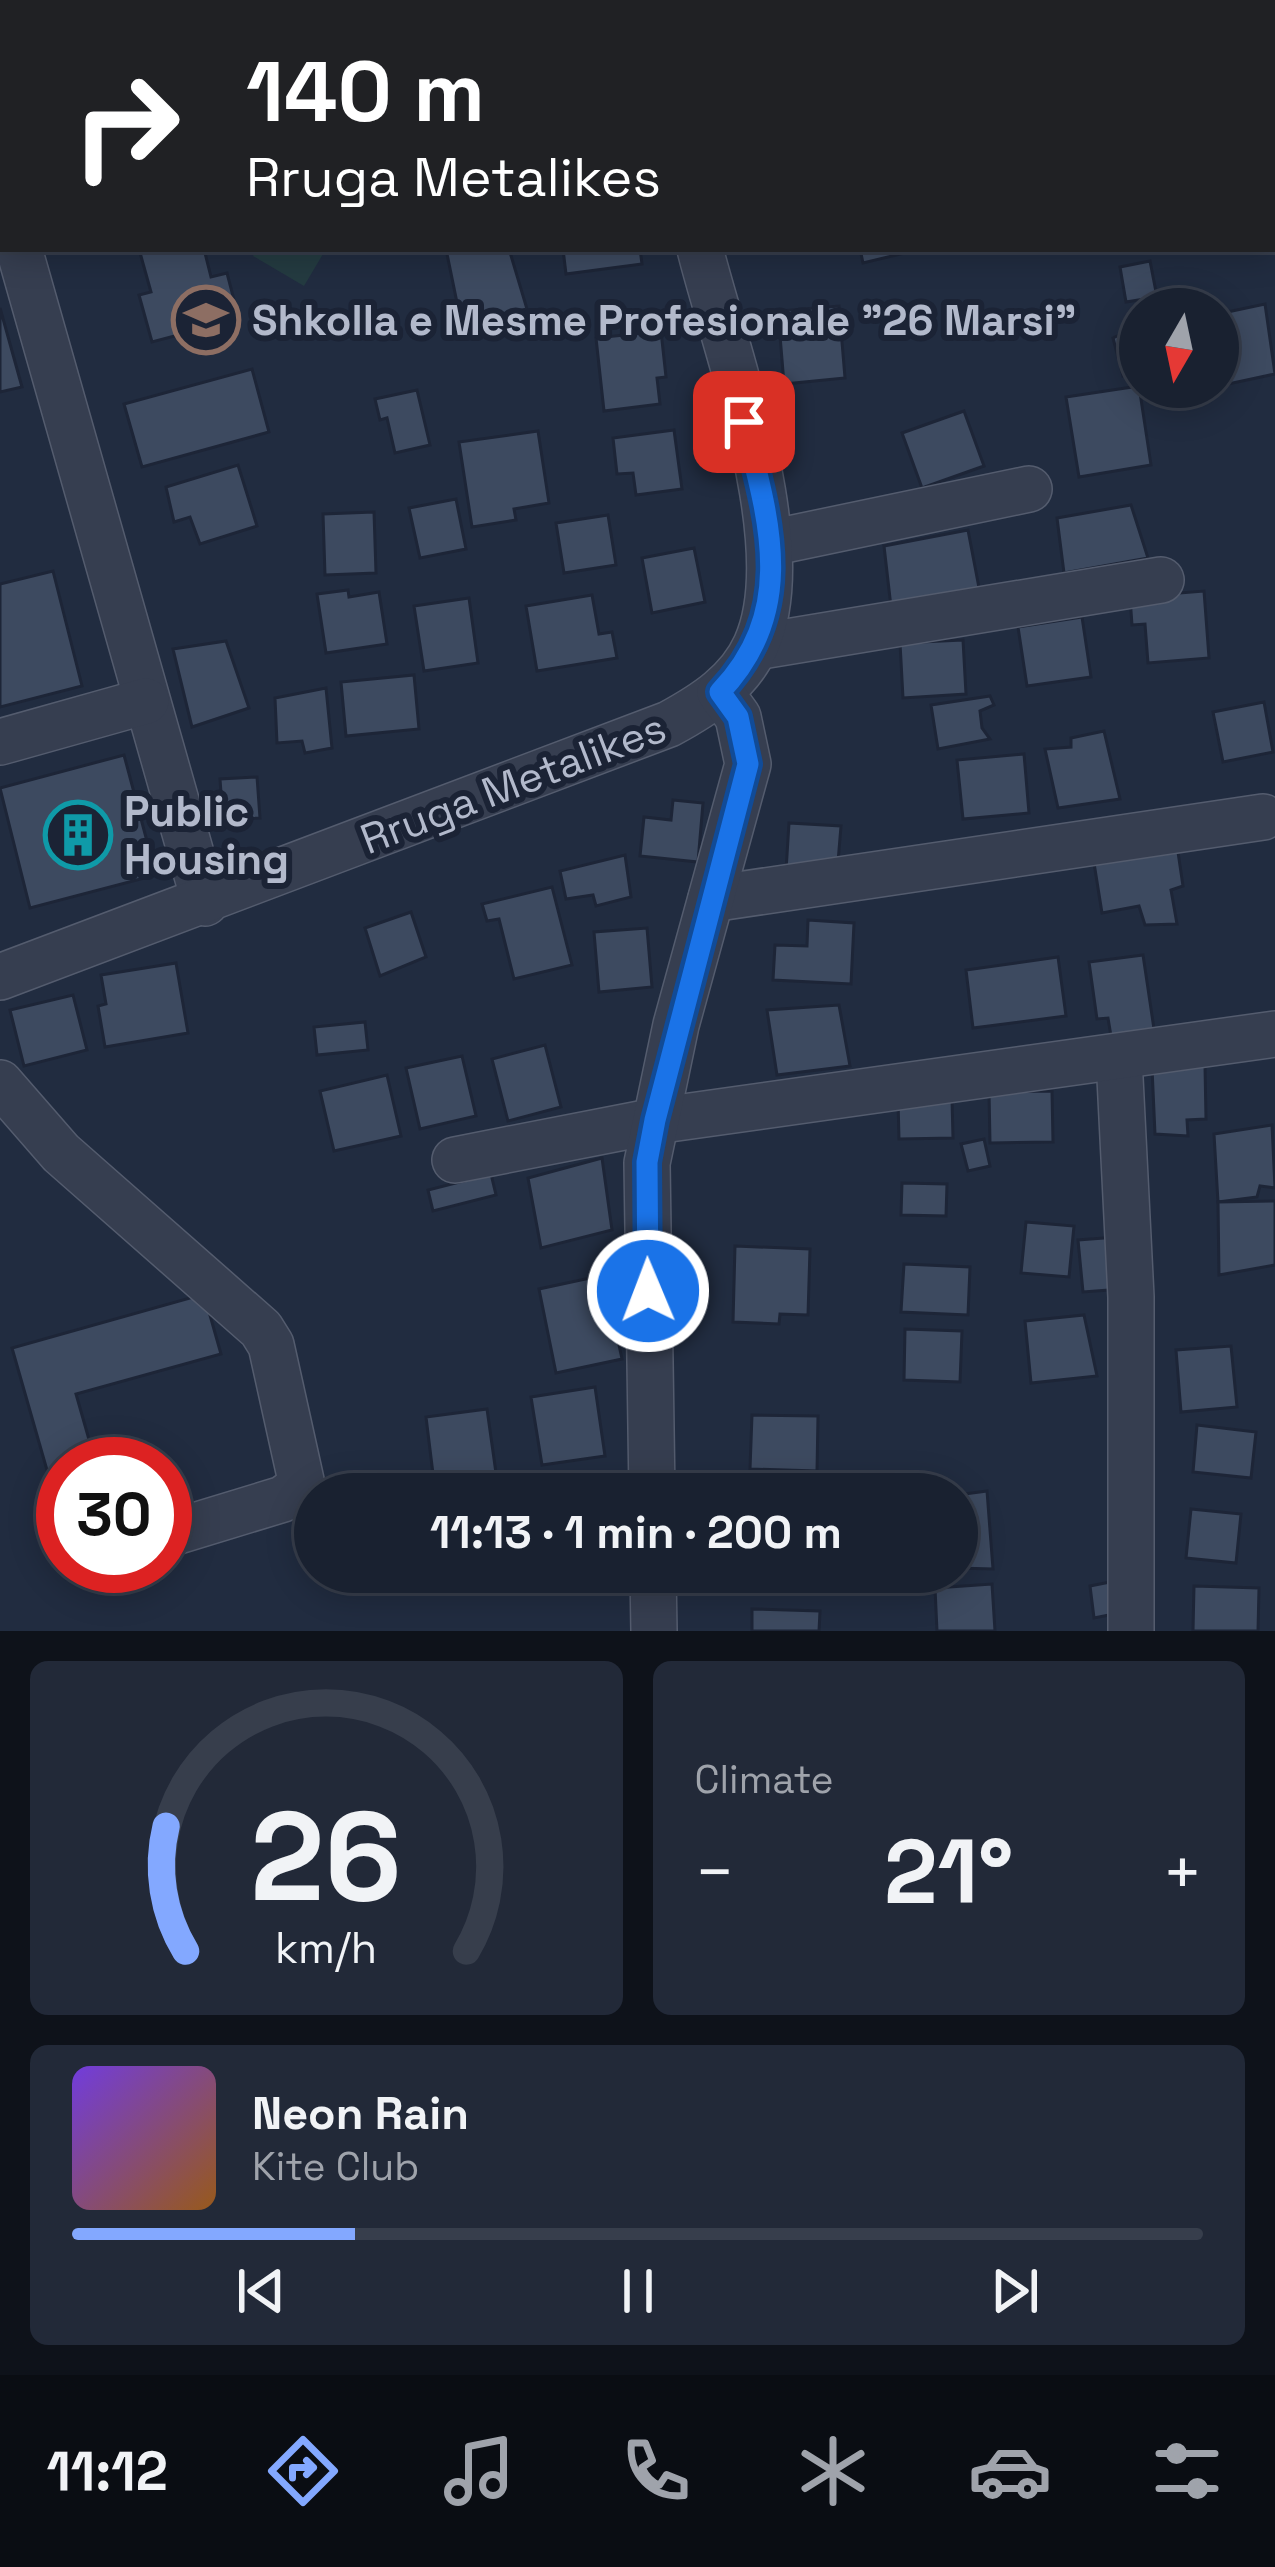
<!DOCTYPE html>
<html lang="en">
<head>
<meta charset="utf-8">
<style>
  :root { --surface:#192130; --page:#222938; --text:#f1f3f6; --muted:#9fa3ab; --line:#373e4c; --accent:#83a8ff }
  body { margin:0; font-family:"Space Grotesk",sans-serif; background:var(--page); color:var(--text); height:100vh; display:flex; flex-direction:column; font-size:45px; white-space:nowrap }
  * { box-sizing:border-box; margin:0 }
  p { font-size:39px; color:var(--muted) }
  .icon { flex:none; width:66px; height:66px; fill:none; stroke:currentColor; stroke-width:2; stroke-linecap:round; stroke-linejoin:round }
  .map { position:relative; height:1631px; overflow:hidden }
  .side { display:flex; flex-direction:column; gap:30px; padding:30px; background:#0e121a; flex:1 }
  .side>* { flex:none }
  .top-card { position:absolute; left:0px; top:0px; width:1275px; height:252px; box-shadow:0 6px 30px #0003,0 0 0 3px var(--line); background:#202124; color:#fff; overflow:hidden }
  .needle { width:78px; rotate:189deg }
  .tools { position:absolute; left:1119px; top:288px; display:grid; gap:24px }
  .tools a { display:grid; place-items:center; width:120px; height:120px; border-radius:50%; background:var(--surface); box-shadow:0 6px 30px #0003,0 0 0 3px var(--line); font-size:60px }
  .speed { position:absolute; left:36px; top:1437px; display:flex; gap:24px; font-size:60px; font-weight:700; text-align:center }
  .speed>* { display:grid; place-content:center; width:156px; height:156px; border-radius:50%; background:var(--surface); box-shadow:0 6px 30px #0003,0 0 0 3px var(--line); line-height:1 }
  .speed .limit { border:18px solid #d22; background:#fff; color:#111 }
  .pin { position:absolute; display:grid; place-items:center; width:102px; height:102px; color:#fff; margin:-51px; border-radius:24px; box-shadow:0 6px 18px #0006 }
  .me { position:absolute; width:132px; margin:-66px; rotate:359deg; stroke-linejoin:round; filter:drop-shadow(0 0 9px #0008) }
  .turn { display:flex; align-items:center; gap:42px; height:252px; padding:0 48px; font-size:54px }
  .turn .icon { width:156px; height:156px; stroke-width:2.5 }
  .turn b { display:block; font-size:84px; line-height:102px }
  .big { font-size:90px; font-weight:700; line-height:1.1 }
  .side .card { flex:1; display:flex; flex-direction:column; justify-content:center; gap:18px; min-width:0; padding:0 42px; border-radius:18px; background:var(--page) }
  .side .dial { align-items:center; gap:0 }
  .dial svg { height:312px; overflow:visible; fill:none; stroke:var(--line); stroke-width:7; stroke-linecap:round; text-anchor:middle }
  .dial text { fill:var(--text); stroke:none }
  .song { display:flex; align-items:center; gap:36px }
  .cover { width:144px; height:144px; border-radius:18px; background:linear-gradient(135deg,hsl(260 70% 55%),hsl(30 70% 35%)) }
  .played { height:12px; border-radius:6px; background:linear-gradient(90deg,var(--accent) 25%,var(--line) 25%) }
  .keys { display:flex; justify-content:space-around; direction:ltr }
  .heat { display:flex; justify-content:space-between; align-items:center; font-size:66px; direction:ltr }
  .side .tiles { flex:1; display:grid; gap:30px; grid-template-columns:1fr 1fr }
  .card:last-child { grid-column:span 2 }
  .trip { position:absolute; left:294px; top:1473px; width:684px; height:120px; border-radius:60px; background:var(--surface); box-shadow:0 6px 30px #0003,0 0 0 3px var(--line); font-weight:700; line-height:120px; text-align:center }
  .dock { display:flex; height:192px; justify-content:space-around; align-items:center; background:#0a0d13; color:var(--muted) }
  .dock .icon { width:84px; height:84px }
  .dock .selected { color:var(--accent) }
  .dock b { font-size:54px; color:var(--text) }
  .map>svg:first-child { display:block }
</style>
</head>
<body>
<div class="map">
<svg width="1275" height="1631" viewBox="0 0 1275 1631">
  <rect width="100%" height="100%" fill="#212c40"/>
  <!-- green -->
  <path fill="#243b41" d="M257 249H326L304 286 253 256Z"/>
  <!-- building -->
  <g fill="#3d4a60" stroke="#1d2537" stroke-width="3">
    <path d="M139 249H204L211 277 227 273 239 319 152 342 139 295 151 292Z"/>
    <path d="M446 249H509L527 309 461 322Z"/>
    <path d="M563 249H640L642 264 566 274Z"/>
    <path d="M860 249H916L917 250 863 263Z"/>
    <path d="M1150 261 1157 297 1126 302 1120 267Z"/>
    <path d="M1265 304 1275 374 1219 386 1218 314Z"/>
    <path d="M839 306 845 378 784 384 778 311Z"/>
    <path d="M0 308 22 387 0 392Z"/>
    <path d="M1136 327 1140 369 1123 376 1113 338Z"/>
    <path d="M661 331 666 377 657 378 660 404 604 411 596 338Z"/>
    <path d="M252 369 269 432 142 467 124 404Z"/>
    <path d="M1139 386 1151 465 1079 477 1066 397Z"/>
    <path d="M417 390 430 445 395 453 387 418 380 420 375 399Z"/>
    <path d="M964 411 984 466 922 488 902 433Z"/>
    <path d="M674 430 682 489 636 495 633 473 617 474 613 438Z"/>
    <path d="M538 431 549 503 514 509 516 520 472 527 459 442Z"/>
    <path d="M238 465 257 526 200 544 190 517 174 522 166 487Z"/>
    <path d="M456 499 466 549 420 558 409 508Z"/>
    <path d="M1131 505 1148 558 1064 573 1057 518Z"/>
    <path d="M374 512 376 573 325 575 323 514Z"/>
    <path d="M608 515 616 565 564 573 556 523Z"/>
    <path d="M968 530 980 593 891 607 884 546Z"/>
    <path d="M694 548 705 602 652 613 642 558Z"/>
    <path d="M53 571 82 686 0 707V584Z"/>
    <path d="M348 590 349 597 379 592 387 644 326 653 317 594Z"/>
    <path d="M1204 591 1209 658 1148 663 1145 624 1132 625 1130 597Z"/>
    <path d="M592 595 599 634 612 632 617 658 537 671 526 606Z"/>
    <path d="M469 598 478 663 424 671 414 606Z"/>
    <path d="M1082 617 1091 677 1027 686 1018 627Z"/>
    <path d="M963 640 966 694 903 698 900 643Z"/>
    <path d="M226 641 249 708 192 727 173 649Z"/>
    <path d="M414 675 419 729 346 736 341 682Z"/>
    <path d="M326 688 332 748 305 753 302 741 277 743 275 698Z"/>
    <path d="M990 696 994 705 980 711 982 728 990 739 938 749 931 705Z"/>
    <path d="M1264 702 1273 752 1223 762 1213 712Z"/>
    <path d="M1104 731 1120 799 1058 808 1045 749 1071 747V738Z"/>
    <path d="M1024 754 1029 813 963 819 957 760Z"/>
    <path d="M124 755 156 875 30 908 0 788Z"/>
    <path d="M257 777 260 818 223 820 220 779Z"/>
    <path d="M673 800 703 803 698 862 640 856 644 817 671 820Z"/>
    <path d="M789 823 841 826 837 874 786 871Z"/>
    <path d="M1178 852 1183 886 1171 890 1177 924 1145 925 1139 906 1102 913 1094 863Z"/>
    <path d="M625 855 631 897 596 906 593 895 566 899 560 871Z"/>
    <path d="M552 887 572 965 514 979 499 919 487 921 482 904Z"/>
    <path d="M411 912 426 957 380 976 365 928Z"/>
    <path d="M808 920 854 923 851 984 773 980 775 945 807 946Z"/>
    <path d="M647 928 652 987 599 992 594 932Z"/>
    <path d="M1143 955 1154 1029 1111 1036 1108 1018 1097 1019 1089 962Z"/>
    <path d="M1058 957 1066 1016 973 1028 966 970Z"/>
    <path d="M176 963 188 1033 105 1047 98 1006 106 1004 101 975Z"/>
    <path d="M73 995 87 1050 24 1066 10 1010Z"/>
    <path d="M839 1005 850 1066 777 1075 767 1010Z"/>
    <path d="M365 1022 368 1050 317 1055 314 1027Z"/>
    <path d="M545 1045 561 1107 508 1121 492 1059Z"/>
    <path d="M462 1056 476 1116 420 1129 406 1068Z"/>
    <path d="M1205 1066 1206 1119 1187 1120 1188 1136 1155 1134 1152 1068Z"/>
    <path d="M387 1075 401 1136 334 1151 320 1091Z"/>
    <path d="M1052 1091 1053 1142 990 1143 989 1092Z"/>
    <path d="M952 1099 953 1138 899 1139 898 1100Z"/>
    <path d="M1272 1125 1275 1188 1260 1186 1257 1197 1218 1202 1214 1134Z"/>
    <path d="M984 1139 990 1166 968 1171 961 1144Z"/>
    <path d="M602 1158 612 1230 541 1248 528 1178Z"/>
    <path d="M491 1174 496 1195 433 1211 428 1190Z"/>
    <path d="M902 1183 947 1184 946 1216 901 1215Z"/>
    <path d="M1275 1201V1265L1219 1275 1218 1202Z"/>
    <path d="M1026 1222 1074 1226 1069 1277 1021 1273Z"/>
    <path d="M1117 1237 1122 1289 1083 1292 1078 1240Z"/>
    <path d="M735 1246 810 1249 808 1315 780 1314 779 1324 733 1322Z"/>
    <path d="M904 1264 970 1267 968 1315 901 1312Z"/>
    <path d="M604 1275 622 1359 556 1373 539 1289Z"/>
    <path d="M204 1294 221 1354 76 1394 96 1464H63V1526L12 1348Z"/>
    <path d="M1084 1315 1097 1376 1031 1383 1025 1321Z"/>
    <path d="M905 1329 962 1331 960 1382 904 1380Z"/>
    <path d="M1231 1346 1237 1407 1181 1412 1176 1350Z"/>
    <path d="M595 1387 605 1456 542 1465 531 1397Z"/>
    <path d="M487 1409 496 1473 434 1482 426 1417Z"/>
    <path d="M752 1415 818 1416 817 1471 750 1469Z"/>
    <path d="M1197 1425 1256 1432 1251 1478 1193 1472Z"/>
    <path d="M606 1475 611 1494H549L548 1490Z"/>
    <path d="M987 1491 993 1569 957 1568V1495Z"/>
    <path d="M1191 1509 1241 1514 1236 1563 1186 1558Z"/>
    <path d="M488 1572H542L543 1587 489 1591Z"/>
    <path d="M701 1572H748V1589L700 1588Z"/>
    <path d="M830 1572H889L891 1590 831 1587Z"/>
    <path d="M1120 1580 1124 1612 1094 1618 1090 1586Z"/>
    <path d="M992 1584 995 1631H937L935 1588Z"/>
    <path d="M1194 1586 1259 1588 1258 1631H1193Z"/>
    <path d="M752 1609 820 1611 819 1631H752Z"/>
  </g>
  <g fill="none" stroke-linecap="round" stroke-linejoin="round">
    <defs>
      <g id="minor">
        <path d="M641 0 642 3"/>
        <path d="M257 3 268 0"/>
        <path d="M527 3 529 0"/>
        <path d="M1272 67 1275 66"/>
        <path d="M0 68H3"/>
        <path d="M0 182 3 193"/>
        <path d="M19 249 205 903"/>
        <path d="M770 543 1029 489"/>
        <path d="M756 647 1161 580"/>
        <path d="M0 742 146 701"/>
        <path d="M711 899 1263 817"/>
        <path d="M0 977 669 724C704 705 739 683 756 645 800 547 726 352 700 249"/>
        <path d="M1119 1058 1131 1297V1631"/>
        <path d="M0 1083 61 1153 261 1329 271 1345 302 1485 283 1499 165 1535"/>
        <path d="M455 1160 655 1121 1275 1034"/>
        <path d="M652 1494 647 1163 676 1025 748 764 738 717 720 692"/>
        <path d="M653 1572 654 1631"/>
      </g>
    </defs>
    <!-- minor casing -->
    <use href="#minor" stroke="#545c6e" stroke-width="48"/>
    <!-- minor -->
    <use href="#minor" stroke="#363e50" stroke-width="45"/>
  </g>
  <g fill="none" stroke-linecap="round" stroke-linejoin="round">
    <defs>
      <path id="route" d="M648 1291 647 1162 655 1120 748 764 738 717 720 692C798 610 769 520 744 422"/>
    </defs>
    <!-- route casing -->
    <use href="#route" stroke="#114b97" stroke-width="30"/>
    <!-- route -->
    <use href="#route" stroke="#1a73e8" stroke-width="21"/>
  </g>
  <!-- icons -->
  <defs>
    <symbol id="school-ring" viewBox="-11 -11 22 22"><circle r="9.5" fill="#1b2335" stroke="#8d6e63" stroke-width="1.5"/><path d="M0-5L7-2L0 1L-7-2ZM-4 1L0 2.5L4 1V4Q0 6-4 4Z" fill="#8d6e63"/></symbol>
    <symbol id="building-ring" viewBox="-11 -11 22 22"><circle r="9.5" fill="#1b2335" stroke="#0f9aa8" stroke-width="1.5"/><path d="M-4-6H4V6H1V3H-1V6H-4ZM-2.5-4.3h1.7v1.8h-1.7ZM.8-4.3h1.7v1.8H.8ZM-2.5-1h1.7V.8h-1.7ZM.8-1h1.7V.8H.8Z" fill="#0f9aa8"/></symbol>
  </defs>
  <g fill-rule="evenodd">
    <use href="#school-ring" x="168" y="282" width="76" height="76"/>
    <use href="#building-ring" x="40" y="797" width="76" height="76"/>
  </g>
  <g text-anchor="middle" stroke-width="12" stroke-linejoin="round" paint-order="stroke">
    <!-- poi labels -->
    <g font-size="42" font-weight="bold" fill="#b2b9cb" stroke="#1b2335" text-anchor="start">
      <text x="252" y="335">Shkolla e Mesme Profesionale "26 Marsi"</text>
      <text x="124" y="826">Public<tspan x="124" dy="48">Housing</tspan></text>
    </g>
    <!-- street labels -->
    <g font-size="42" fill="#b2b9cb" stroke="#1b2335">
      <text transform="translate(513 783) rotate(-21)" y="15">Rruga Metalikes</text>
    </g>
  </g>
</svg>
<div class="tools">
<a><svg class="needle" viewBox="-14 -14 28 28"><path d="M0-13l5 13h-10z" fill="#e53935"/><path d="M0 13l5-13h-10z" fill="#9fa3ab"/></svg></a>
</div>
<div class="speed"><div class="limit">30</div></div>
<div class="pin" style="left:744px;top:422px;background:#d93025"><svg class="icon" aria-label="arrive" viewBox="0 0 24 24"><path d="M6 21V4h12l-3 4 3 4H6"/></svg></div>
<svg class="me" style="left:648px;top:1291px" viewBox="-20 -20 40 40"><circle r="17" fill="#1a73e8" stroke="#fff" stroke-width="3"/><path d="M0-11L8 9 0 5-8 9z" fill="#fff"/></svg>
<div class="trip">11:13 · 1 min · 200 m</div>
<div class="top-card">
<div class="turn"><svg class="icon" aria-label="right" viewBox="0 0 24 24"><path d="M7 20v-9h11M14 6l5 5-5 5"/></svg><div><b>140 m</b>Rruga Metalikes</div></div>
</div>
</div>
<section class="side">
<div class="tiles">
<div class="card dial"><svg viewBox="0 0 100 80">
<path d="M14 69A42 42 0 1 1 86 69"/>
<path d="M14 69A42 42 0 0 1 9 37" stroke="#83a8ff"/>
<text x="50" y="56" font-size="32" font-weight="700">26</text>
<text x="50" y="72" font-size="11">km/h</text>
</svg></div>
<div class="card"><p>Climate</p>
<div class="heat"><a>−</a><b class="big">21°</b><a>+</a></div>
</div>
<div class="card">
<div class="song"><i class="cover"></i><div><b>Neon Rain</b><p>Kite Club</p></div></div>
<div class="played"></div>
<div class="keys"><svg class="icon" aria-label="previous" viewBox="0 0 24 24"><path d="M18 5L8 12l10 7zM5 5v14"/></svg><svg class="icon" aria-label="pause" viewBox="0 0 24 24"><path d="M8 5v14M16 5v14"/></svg><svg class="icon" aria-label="next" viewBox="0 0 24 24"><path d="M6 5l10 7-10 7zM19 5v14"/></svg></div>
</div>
</div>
</section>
<nav class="dock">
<b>11:12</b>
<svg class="icon selected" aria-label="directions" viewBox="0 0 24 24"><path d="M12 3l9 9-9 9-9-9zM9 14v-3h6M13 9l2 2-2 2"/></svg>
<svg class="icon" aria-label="music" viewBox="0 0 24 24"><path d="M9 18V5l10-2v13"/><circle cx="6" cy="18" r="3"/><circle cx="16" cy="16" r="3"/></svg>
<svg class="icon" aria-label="phone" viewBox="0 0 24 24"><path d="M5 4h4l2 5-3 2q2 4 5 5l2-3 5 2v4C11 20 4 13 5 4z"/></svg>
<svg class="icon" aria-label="climate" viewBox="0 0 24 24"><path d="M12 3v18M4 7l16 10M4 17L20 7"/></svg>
<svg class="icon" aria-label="car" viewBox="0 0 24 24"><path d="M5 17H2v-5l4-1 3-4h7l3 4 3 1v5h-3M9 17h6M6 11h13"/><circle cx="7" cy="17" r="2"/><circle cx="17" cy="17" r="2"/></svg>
<svg class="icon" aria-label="filters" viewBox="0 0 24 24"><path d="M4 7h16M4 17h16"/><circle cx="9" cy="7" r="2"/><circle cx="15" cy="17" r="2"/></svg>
</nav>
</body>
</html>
